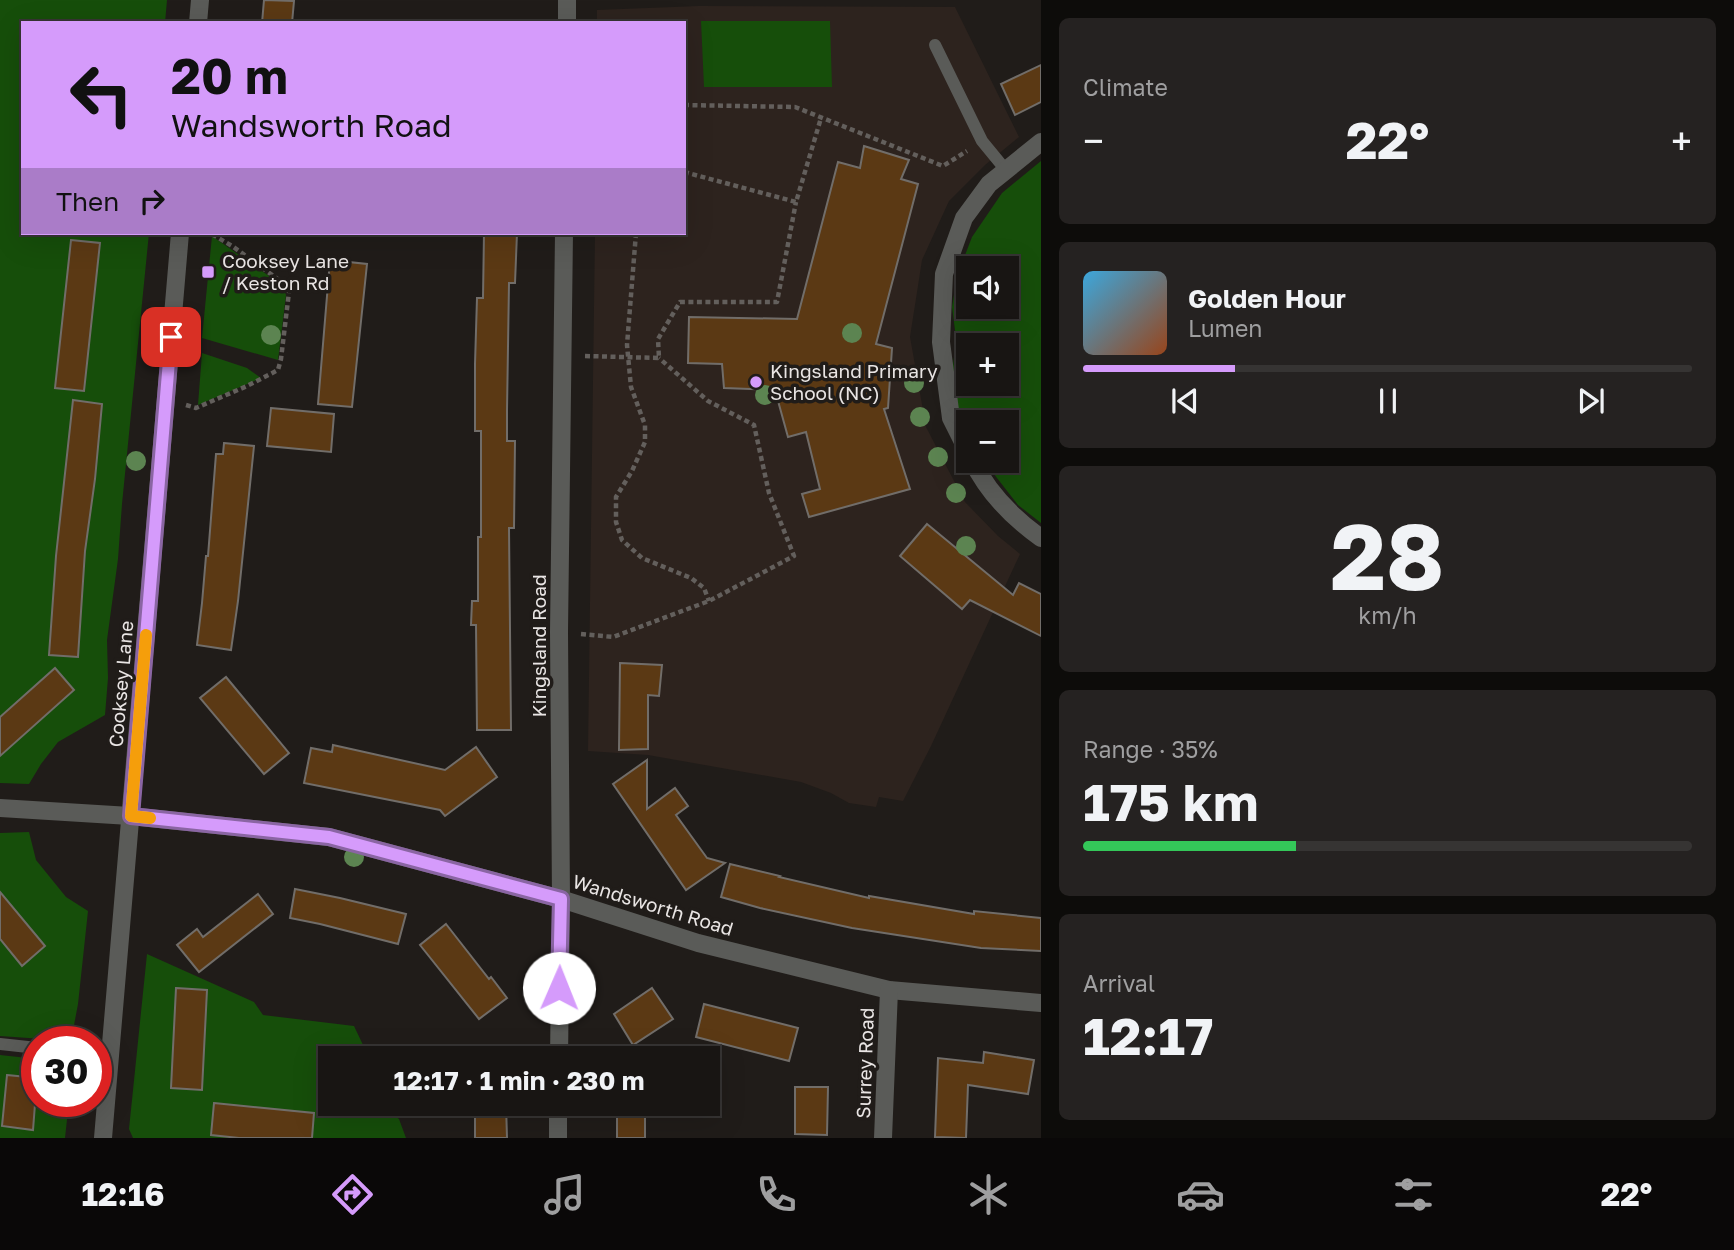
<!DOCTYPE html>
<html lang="en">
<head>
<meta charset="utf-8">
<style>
  :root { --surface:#181513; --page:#252221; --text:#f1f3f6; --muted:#9f9fa0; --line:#363433; --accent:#d59bfb }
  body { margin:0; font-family:"Golos Text",sans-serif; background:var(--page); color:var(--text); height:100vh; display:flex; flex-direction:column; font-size:26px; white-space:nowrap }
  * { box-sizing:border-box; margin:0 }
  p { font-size:23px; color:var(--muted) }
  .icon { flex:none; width:38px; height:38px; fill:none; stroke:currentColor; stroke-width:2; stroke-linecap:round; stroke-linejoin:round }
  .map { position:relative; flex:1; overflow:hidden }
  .sheet { display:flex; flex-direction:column; gap:18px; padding:18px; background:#0d0c0a; width:693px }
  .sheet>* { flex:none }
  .top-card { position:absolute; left:21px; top:21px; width:665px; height:214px; border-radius:0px; box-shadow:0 7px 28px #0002,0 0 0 2px var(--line); background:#d59bfb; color:#111; overflow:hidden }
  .controls { position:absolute; left:956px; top:256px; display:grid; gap:14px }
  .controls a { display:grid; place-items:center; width:63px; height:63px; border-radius:0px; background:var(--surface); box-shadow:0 7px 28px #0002,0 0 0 2px var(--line); font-size:35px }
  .speed { position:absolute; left:21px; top:1026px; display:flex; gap:14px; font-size:35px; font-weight:700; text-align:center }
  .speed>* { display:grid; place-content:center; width:91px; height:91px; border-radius:50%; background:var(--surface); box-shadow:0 7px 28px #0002,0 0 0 2px var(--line); line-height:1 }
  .speed .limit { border:10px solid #d22; background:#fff; color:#111 }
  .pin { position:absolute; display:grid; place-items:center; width:60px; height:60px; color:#fff; margin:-30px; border-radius:14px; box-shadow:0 4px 10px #0006 }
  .me { position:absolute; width:77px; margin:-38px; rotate:1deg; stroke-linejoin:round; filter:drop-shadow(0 0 5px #0008) }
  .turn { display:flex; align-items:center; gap:24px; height:147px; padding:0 35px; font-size:32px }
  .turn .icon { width:91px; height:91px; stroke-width:2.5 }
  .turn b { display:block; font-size:49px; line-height:60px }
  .then { display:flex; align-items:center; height:66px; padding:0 35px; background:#0003; gap:14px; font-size:26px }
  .big { font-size:52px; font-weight:700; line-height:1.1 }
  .sheet .widget { flex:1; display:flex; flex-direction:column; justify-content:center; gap:10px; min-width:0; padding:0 24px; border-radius:10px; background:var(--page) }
  .sheet .dial { align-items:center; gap:0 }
  .dial b { font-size:91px; line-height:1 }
  .song { display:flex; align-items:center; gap:21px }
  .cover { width:84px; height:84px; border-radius:10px; background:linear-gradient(135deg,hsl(200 70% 55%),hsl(20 70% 35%)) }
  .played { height:7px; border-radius:4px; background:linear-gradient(90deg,var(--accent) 25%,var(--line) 25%) }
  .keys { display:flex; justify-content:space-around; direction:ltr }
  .heat { display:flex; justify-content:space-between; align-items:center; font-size:38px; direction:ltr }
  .charge { height:10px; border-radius:5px; background:linear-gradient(90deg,#34c759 35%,var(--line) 0) }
  .trip { position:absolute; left:318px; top:1046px; width:402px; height:70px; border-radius:0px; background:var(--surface); box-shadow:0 7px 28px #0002,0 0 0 2px var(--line); font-weight:700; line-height:70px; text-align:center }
  .tab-bar { display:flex; height:112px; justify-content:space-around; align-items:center; background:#0a0808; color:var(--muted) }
  .tab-bar .icon { width:49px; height:49px }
  .tab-bar .current { color:var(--accent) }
  .tab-bar b { font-size:32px; color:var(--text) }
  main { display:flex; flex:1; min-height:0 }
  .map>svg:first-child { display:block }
</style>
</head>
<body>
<main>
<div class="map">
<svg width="1041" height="1138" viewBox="0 0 1041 1138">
  <rect width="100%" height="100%" fill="#201c19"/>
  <!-- built -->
  <path fill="#2d231e" d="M699 6 955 7 1019 137 985 165 949 201 922 260 910 337 926 427 965 502 998 536 1020 554 931 746 903 801 879 797 876 807 849 803 831 793 801 782 648 755 588 751 595 233H684V23H597V10Z"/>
  <!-- green -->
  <g fill="#164e0a" fill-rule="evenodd">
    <path d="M0 0H167L165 23H23V233H149L122 504 118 559 107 640 108 678 105 715 58 742 41 764 29 784 0 783Z"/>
    <path d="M701 21H830L832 87H704Z"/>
    <path d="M1041 161V523L1018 505 983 460H1006V422H968V431L966 428 954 398 952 376 956 338 952 307 957 276 972 237 1002 193ZM968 268H1006V306H968ZM968 345H1006V383H968Z"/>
    <path d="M212 236 282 285 286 295 278 360 202 338Z"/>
    <path d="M202 353 247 368 261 378 198 405Z"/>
    <path d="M29 832 36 860 66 897 88 911 78 1004 71 1041 0 1036V833Z"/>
    <path d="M147 954 254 1002 263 1015 354 1026 364 1047 374 1059H331V1104H380L399 1119 406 1138H133L129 1129Z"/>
    <path d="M0 1055 37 1059V1101H69L65 1138H0Z"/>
  </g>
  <!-- building -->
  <g fill="#5b3914" stroke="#716d69" stroke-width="2">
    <path d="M264 0 294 1 292 23H262Z"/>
    <path d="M1041 65V102L1015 115 1001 84Z"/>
    <path d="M864 146 909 160 901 179 918 184 876 344 892 348 888 408 884 409 910 489 809 517 802 494 820 489 806 432 788 437 775 390 724 388 722 364 688 363 689 317 797 319 838 162 860 168Z"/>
    <path d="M484 233H517L515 283H509L507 410V441H515L514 528H509L511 730H477L476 625H471L472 601H478V537H481V431H475V364L477 298H483Z"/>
    <path d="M71 240 100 243 84 391 55 388Z"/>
    <path d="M330 260 367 264 352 407 318 404Z"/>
    <path d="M73 400 102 404 95 479 85 551 78 657 49 655 56 556Z"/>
    <path d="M271 408 334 414 331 452 267 446Z"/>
    <path d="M224 443 254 446 238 601 231 650 197 645 202 603 206 556H208L216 454H223Z"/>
    <path d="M927 524 1013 595 1019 583 1041 594V636L970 600 962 609 900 556Z"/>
    <path d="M620 663 662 665 659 696 648 695V749L619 750Z"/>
    <path d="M55 668 74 690 0 756V717Z"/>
    <path d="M226 677 289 753 264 774 200 698Z"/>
    <path d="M333 745 445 770 476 747 497 777 445 816 440 810 304 783 311 748 332 752Z"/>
    <path d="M647 760V809L675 788 688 806 676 815 707 858 725 863 686 890 613 784Z"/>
    <path d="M730 864 780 876 779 877 869 898V896L974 914V911L1041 918V951L981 948 852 928 760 908 721 897Z"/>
    <path d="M295 889 340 898 406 914 398 944 320 924 290 918Z"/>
    <path d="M0 892 45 946 22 966 0 939Z"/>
    <path d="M258 894 273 914 199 972 177 945 197 929 203 937Z"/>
    <path d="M446 924 489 979 491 977 507 998 479 1019 420 945Z"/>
    <path d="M176 988 207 990 202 1090 171 1088Z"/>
    <path d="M652 988 673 1019 633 1045 614 1014Z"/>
    <path d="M704 1004 798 1028 789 1061 696 1037Z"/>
    <path d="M984 1052 1034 1060 1028 1094 968 1085 966 1138 935 1137 938 1058 983 1063Z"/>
    <path d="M7 1075 37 1078 33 1130 2 1126Z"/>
    <path d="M795 1087H828L827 1135 795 1134Z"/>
    <path d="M214 1103 314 1113 312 1138H239L211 1135Z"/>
    <path d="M475 1104H506L507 1138H475Z"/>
    <rect x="617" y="1104" width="28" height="34"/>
  </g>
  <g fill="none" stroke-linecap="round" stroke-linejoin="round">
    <!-- path -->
    <g stroke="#635f5c" stroke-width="4.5" stroke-dasharray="5 3.5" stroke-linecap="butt">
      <path d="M684 54V105L795 107 943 166 967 151"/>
      <path d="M684 172 796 202 821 118"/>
      <path d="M636 233 627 345 631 387 645 425V442L632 471 616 497V522L622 540 642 558 691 578 704 588 709 601"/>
      <path d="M585 356 659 358 658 339 680 302H777L796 202"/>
      <path d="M186 405 196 408 247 386 278 370 281 359 289 292 286 285 232 246 210 233"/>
      <path d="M581 634 613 637 709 601 794 556 769 493 754 425 708 401 659 358"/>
    </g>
    <!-- lane -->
    <g stroke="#5a5b58" stroke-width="12">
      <path d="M935 45 982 141 1005 169"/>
      <path d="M0 1044 37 1048"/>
    </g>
    <!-- street -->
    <g stroke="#5a5b58" stroke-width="18">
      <path d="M198 23 200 0"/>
      <path d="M567 23V0"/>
      <path d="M968 452 951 418 941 342 944 274 964 218 989 184 1041 142"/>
      <path d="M972 460C987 491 1013 518 1041 538"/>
      <path d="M0 808 130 816 329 837 561 899 698 943 889 990 1041 1003"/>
      <path d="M559 1059 561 899 559 632 564 233"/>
      <path d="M103 1138 180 233"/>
      <path d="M558 1138V1104"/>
      <path d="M883 1138 889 990"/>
    </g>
  </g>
  <!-- trees -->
  <g fill="#5c8451">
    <circle cx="852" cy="333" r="10"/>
    <circle cx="271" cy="335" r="10"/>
    <circle cx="914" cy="383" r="10"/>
    <circle cx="765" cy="395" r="10"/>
    <circle cx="920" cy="417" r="10"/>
    <circle cx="938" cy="457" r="10"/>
    <circle cx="136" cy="461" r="10"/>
    <circle cx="956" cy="493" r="10"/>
    <circle cx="966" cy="546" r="10"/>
    <circle cx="354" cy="857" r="10"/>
  </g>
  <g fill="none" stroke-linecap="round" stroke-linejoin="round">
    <defs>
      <path id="route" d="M171 337 131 816 329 837 561 899 559 988"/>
    </defs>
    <!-- route casing -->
    <use href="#route" stroke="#8a65a3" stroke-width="18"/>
    <!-- route -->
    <use href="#route" stroke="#d59bfb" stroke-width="12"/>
    <!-- slow -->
    <path stroke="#f59e0b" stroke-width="12" d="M146 635 131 816 150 818"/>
  </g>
  <!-- markers -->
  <g fill="#d59bfb" stroke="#201c19" stroke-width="2.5">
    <rect x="201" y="265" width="14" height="14" rx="3.5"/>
    <circle cx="756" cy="382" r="7"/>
  </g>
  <g text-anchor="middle" stroke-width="7" stroke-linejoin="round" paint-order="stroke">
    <!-- poi labels -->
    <g font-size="19" fill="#e9e5e4" stroke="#201c19" text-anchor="start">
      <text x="222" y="268">Cooksey Lane<tspan x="222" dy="22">/ Keston Rd</tspan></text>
      <text x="770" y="378">Kingsland Primary<tspan x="770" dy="22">School (NC)</tspan></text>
    </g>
    <!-- street labels -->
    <g font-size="19" fill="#e9e5e4" stroke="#201c19">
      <text transform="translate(539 646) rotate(-90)" y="7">Kingsland Road</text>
      <text transform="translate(121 684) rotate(-85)" y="7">Cooksey Lane</text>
      <text transform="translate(653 905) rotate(17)" y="7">Wandsworth Road</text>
      <text transform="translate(865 1063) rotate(-88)" y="7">Surrey Road</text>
    </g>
  </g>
</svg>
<div class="controls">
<a><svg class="icon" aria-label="sound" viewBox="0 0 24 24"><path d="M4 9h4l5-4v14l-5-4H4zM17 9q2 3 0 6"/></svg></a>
<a>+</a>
<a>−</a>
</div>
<div class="speed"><div class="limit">30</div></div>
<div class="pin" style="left:171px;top:337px;background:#d93025"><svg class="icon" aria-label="arrive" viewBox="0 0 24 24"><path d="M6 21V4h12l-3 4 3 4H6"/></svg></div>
<svg class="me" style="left:559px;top:988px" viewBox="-20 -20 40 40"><circle r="19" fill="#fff"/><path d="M0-13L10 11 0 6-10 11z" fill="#d59bfb"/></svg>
<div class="trip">12:17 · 1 min · 230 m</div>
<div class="top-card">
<div class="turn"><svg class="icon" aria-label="left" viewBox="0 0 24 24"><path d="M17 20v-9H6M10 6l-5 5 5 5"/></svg><div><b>20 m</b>Wandsworth Road</div></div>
<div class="then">Then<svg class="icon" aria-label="right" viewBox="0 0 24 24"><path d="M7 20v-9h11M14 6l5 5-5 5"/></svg></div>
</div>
</div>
<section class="sheet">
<div class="widget"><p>Climate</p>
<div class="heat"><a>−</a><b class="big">22°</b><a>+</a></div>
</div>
<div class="widget">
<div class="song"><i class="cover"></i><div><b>Golden Hour</b><p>Lumen</p></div></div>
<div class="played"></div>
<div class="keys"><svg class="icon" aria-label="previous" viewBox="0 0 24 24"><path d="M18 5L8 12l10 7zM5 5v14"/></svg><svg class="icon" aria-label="pause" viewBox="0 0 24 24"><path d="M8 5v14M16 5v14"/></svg><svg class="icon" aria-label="next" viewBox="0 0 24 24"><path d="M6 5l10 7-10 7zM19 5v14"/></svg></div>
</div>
<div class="widget dial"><b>28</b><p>km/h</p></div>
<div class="widget"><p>Range · 35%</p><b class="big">175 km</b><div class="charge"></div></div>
<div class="widget"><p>Arrival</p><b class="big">12:17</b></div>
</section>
</main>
<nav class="tab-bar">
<b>12:16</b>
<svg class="icon current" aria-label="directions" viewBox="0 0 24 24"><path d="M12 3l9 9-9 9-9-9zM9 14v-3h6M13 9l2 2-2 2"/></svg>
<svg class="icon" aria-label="music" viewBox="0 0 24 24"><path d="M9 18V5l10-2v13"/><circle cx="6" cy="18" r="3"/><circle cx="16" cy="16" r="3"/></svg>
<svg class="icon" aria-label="phone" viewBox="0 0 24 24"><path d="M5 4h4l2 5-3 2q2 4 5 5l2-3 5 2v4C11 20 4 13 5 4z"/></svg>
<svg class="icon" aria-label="climate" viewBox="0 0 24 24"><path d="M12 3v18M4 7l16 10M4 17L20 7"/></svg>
<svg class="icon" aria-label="car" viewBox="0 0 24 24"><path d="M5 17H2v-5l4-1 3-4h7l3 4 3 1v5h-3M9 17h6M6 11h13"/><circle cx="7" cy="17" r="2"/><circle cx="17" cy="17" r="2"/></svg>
<svg class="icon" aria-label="filters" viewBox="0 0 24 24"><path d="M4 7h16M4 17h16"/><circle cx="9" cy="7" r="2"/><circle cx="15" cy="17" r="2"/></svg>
<b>22°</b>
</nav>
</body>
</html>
